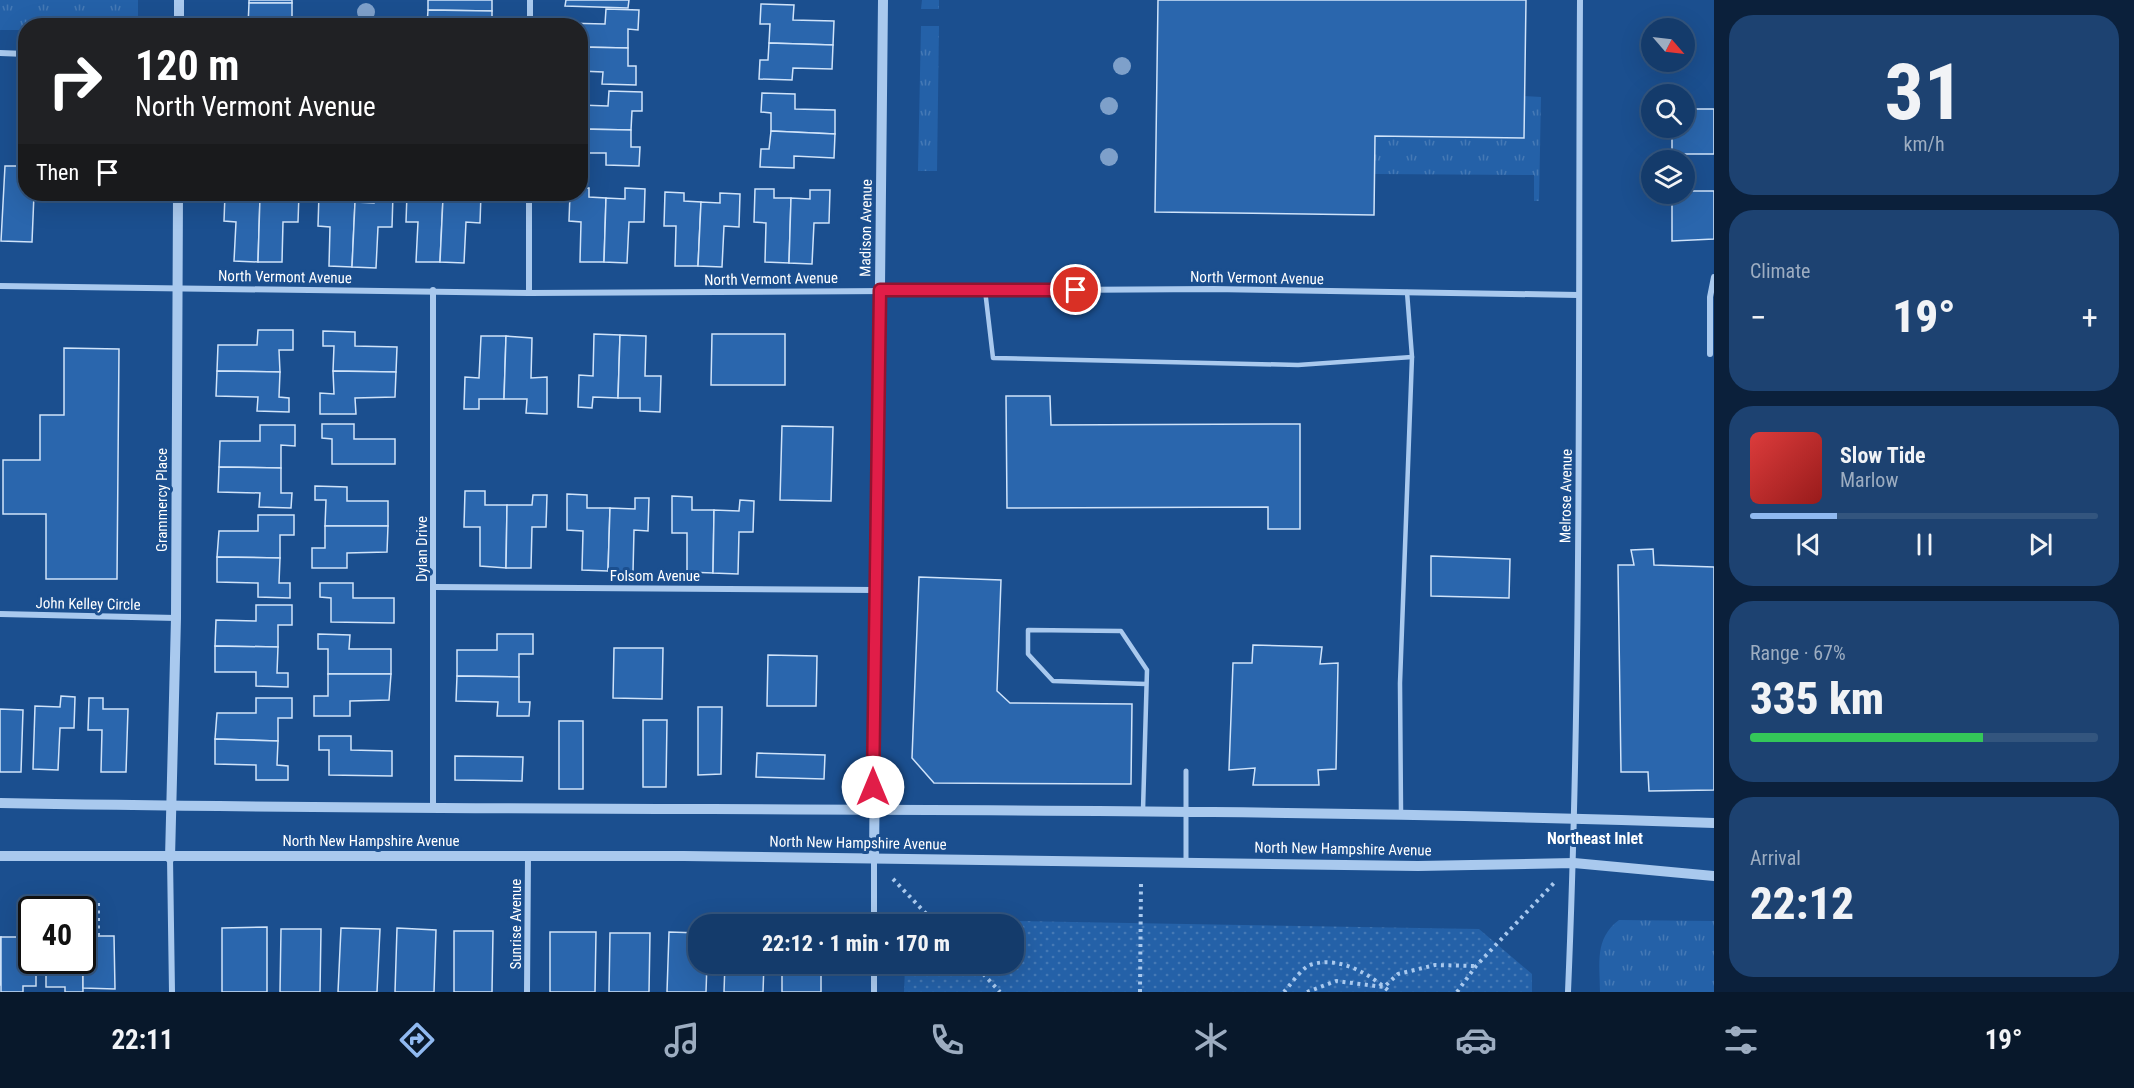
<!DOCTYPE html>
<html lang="en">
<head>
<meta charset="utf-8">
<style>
  :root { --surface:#143b6b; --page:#1d4271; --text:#f1f3f6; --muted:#9dadc1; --line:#33557e; --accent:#90b9f0 }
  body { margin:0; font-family:"Roboto Condensed",sans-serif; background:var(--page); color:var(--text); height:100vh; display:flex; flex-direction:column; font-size:22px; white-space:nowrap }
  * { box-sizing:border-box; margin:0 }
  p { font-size:20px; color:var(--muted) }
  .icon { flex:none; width:33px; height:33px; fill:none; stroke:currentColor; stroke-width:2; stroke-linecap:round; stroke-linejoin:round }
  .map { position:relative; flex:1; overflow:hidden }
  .panel { display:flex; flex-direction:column; gap:15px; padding:15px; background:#0b203b; width:420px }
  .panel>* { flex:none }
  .hud { position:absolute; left:18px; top:18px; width:570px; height:183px; border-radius:24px; box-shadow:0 6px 24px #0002,0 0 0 2px var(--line); background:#202124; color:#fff; overflow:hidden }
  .needle { width:39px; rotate:118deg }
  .tools { position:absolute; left:1641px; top:18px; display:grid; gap:12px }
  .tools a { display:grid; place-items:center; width:54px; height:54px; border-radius:50%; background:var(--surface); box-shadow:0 6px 24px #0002,0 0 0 2px var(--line); font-size:30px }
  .speed { position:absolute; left:18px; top:896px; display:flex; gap:12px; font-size:30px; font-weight:700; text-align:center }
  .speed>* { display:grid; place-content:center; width:78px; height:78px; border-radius:50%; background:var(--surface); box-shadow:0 6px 24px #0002,0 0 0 2px var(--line); line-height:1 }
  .speed .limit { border:3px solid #111; border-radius:9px; background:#fff; color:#111 }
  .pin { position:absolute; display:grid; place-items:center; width:51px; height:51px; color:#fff; margin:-26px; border:3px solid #fff; border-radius:50%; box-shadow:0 2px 6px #0007 }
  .me { position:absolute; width:66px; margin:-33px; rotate:0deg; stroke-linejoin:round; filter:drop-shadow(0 0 4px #0008) }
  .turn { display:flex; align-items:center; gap:21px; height:126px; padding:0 18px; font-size:27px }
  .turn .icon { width:78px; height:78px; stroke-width:2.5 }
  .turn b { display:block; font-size:42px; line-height:51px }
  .then { display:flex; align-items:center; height:57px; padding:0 18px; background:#0003; gap:12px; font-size:22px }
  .big { font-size:45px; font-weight:800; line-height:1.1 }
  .panel .card { flex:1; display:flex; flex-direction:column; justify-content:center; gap:9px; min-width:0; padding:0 21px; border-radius:24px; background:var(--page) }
  .panel .dial { align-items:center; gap:0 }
  .dial b { font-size:78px; line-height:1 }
  .song { display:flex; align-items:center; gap:18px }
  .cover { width:72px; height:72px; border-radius:9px; background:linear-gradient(135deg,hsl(0 70% 55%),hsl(0 70% 35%)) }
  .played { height:6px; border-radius:3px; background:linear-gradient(90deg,var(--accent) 25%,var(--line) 25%) }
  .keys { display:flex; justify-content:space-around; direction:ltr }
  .heat { display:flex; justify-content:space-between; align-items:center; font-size:33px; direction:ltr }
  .charge { height:9px; border-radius:4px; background:linear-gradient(90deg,#34c759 67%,var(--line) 0) }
  .trip { position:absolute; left:688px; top:914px; width:336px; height:60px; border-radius:24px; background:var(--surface); box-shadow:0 6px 24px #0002,0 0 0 2px var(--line); font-weight:800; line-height:60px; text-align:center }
  .tab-bar { display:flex; height:96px; justify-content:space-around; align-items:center; background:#08182b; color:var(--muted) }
  .tab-bar .icon { width:42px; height:42px }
  .tab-bar .on { color:var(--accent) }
  .tab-bar b { font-size:27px; color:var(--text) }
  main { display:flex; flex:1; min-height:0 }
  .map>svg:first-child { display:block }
</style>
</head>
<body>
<main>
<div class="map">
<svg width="1714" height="992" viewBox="0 0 1714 992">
  <defs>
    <pattern id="grass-tufts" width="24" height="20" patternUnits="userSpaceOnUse" patternTransform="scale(1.5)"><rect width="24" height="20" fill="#2461a8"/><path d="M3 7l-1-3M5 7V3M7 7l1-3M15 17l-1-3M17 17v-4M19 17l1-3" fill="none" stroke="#4579b5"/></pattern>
    <pattern id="park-dots" width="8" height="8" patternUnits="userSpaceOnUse" patternTransform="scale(1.5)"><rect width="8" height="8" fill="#2461a8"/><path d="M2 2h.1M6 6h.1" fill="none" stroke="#4579b5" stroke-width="1.8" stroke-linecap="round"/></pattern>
  </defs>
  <rect width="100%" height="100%" fill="#1b4f8f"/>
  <!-- grass -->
  <g fill="url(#grass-tufts)">
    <path d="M0 0H138V25L26 26 25 30H0Z"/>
    <path d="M922 0H939V9H921Z"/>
    <path d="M921 26H939L937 171H918Z"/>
    <path d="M1524 96 1541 97 1539 201H1534V175L1375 174V136Z"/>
    <path d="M1619 920 1714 921V992H1600C1600 963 1594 939 1619 920Z"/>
  </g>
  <!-- park -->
  <path fill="url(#park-dots)" d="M956 920 1479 929 1532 974V992H904L905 967 910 963H1014V924H952Z"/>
  <!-- building -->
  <g fill="#2a66ad" stroke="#cfe3fa" stroke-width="1.5">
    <rect x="249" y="0" width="43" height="3"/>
    <path d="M428 0H492V11L428 10Z"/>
    <path d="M566 0H629L628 8 565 6Z"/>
    <path d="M1158 0H1526L1524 138 1375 136 1374 215 1155 212Z"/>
    <path d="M249 3H292V26H248Z"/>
    <path d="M761 4 794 5 793 20 834 21 833 45 769 43 770 24H760Z"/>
    <path d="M606 9 639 10 638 30 628 29V48L580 47V26H564V23L605 24Z"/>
    <path d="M428 10 492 11V26H427Z"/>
    <path d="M769 43 833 45 832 69 793 68 792 80 759 79 760 60H768Z"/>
    <path d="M580 47 628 48V66H636V85L602 84 603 72 580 71Z"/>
    <path d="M609 91 642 92V111H632L631 130 580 129V105L608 106Z"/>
    <path d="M762 93 795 94V109L835 110V134L771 131V113L761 112Z"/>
    <path d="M1684 109H1714V154H1672V128H1684Z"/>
    <path d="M580 129 631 130V147H640L639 166 606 165V153H580Z"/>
    <path d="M771 131 835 134 834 158 794 156V168L760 167 761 149H769Z"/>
    <path d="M5 166H26V194H34L32 242 1 241Z"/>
    <path d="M580 188H589V197L606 198 604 262H580L581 222 569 221 570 194H580Z"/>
    <path d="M625 188 645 189 644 222H629L627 263 604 262 606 198 625 199Z"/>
    <path d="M755 189H774V198H791L789 263 765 262 766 223 754 222Z"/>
    <path d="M810 190H830L829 223H814L812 264 789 263 791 198 810 199Z"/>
    <path d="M1684 191H1714V239L1672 241V194H1684Z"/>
    <path d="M665 192 684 193V201L701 202 698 266H675L676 226H664Z"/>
    <path d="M720 193 740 194 739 227 724 226 722 267 698 266 701 202 720 203Z"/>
    <path d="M225 194 260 197 258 262 234 261 236 222 224 221Z"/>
    <path d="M280 194H299L298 222H283L282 262H258L260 197 279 198Z"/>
    <path d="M319 194H338V202H355L352 267 329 266 330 227 318 226Z"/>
    <path d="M374 194H393L392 227H378L376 268 352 267 355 202 374 203Z"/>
    <path d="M407 194H426L425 197 443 198 440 262H416L418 222H406Z"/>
    <path d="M462 194H481L480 223 466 222 464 263 440 262 443 198 462 199Z"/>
    <path d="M258 330H293V350H279L280 372 217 371 218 345H257Z"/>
    <path d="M323 331 355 332V346L397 347 396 372 333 371 334 346H323Z"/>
    <path d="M594 334 620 335 618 398 593 397 592 408 578 407 579 375 593 376Z"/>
    <path d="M712 334H785V385H711Z"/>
    <path d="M620 335 646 336 645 376H661L660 412 640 411V398H618Z"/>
    <path d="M481 336H506L504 399H479V409H464L465 377 479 378Z"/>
    <path d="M506 336 532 338 531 378 547 377V414L526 413 527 399H504Z"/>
    <path d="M64 348 119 349 117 579H46V514H3V460H40V415H64Z"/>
    <path d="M217 371 280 372 279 397 289 398V412L257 411 258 397 216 396Z"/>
    <path d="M333 371 396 372 395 397 355 398 356 414H320V393L334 394Z"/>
    <path d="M1006 396H1050L1051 425 1300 424V529H1268V507L1007 508Z"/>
    <path d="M322 424H354V439H395V464H332V439L322 438Z"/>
    <path d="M260 425H295V446L281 445V468L219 467 220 441H260Z"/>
    <path d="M782 426 833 427 831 501 780 500Z"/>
    <path d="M219 467 281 468V493H292L291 508 259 507 260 493 218 492Z"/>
    <path d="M315 486 347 487V501H388V526H325L326 500H315Z"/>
    <path d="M465 491H485V505H507L506 568 480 566V527H464Z"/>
    <path d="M567 494 587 495V508H610L608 571 582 570 583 531 567 530Z"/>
    <path d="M533 495H547L546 527H532L531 568H506L507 505H532Z"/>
    <path d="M672 496 692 497V510H714L713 573 687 572V533H672Z"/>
    <path d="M635 498H649L648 531 634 530 633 572 608 571 610 508 635 509Z"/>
    <path d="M740 500 754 501 753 532H739L738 574 713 573 714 510 739 511Z"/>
    <path d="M258 515H294V535H280V558L217 557 219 531H258Z"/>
    <path d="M325 526H388L387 552 347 553V568H312V548H325Z"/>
    <path d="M1653 549 1654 565 1714 567V790L1649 791 1648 772H1621L1618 565H1634L1631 550Z"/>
    <path d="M1431 556 1510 559 1509 598 1431 596Z"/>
    <path d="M217 557 280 558 279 583H290V598L258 597V583L217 582Z"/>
    <path d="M919 577 1001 580 997 691 1010 703 1132 704 1131 784 934 783 912 758Z"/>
    <path d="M320 583H353V598H394V623L331 622V598L320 597Z"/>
    <path d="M256 605H292V625H278V647L215 646 216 620 256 621Z"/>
    <path d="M318 634 350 635 349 649H391V674H328V649H318Z"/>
    <path d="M497 634H533V654H519V677L457 676V650H497Z"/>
    <path d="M1253 645 1322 647 1320 664 1338 663 1336 769 1318 770 1319 785H1253L1255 768 1229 770 1233 663H1252Z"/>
    <path d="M215 646 278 647 277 673H288V687L256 686V672H215Z"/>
    <path d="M614 648H663L662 699 613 698Z"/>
    <path d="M768 655 817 656 816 706H767Z"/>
    <path d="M328 674H391L389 700 350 701V716H314V696H328Z"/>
    <path d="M457 676 519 677V702H530L529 716H497L498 702 456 701Z"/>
    <path d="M61 696 75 697 74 728H60L58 770 33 769 35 706 60 707Z"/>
    <path d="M89 698H103V709H128L126 772H101L102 730H88Z"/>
    <path d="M256 698H292V718H278V741L215 739 217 713H256Z"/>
    <path d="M698 707H722L721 774 698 775Z"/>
    <path d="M0 709 23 710 21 772H0Z"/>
    <path d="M643 720H667L666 787H643Z"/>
    <rect x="559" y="721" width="24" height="68"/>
    <path d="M319 736H351V750L392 751V776L329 775V750H319Z"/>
    <path d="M215 739 278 741 277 765 288 766V780H256V765L215 764Z"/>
    <path d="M757 753 825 755 824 779 756 777Z"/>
    <path d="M455 756 523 757 522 781 455 780Z"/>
    <path d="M267 927V992H222V928Z"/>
    <path d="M341 928 380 929 377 992H338Z"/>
    <path d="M397 928 436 930 434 992H395Z"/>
    <path d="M281 929H321L320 992H280Z"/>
    <path d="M454 931H493L492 992H454Z"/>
    <path d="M550 932H596L595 992H550Z"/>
    <path d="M669 932 699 933V963H707L706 992H667Z"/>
    <path d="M610 933H650L649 992H609Z"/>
    <path d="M82 936 83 992H65V987H46V960H82Z"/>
    <path d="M83 936H114L115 989 83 988Z"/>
    <rect x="0" y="937" width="1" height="48"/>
    <path d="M1 937H26V951H32V960H36V986H23V992H1Z"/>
    <path d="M725 963H764L763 992H724Z"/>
    <rect x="782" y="963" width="39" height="29"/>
  </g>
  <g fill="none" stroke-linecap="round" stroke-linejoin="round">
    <!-- path -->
    <g stroke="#a9c9ee" stroke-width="4" stroke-dasharray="3 4.5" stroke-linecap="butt">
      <path d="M893 879 936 924"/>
      <path d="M68 909 69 898"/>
      <path d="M98 936V899"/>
      <path d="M22 937V898"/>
      <path d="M973 963 1000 992"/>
      <path d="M1140 992 1141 882"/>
      <path d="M1284 992C1291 984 1301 969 1310 965 1338 955 1370 974 1390 992"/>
      <path d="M1307 992 1336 981 1384 987 1398 974 1435 965 1476 966"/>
      <path d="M1457 992 1476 966 1554 883"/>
    </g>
    <!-- service -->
    <g stroke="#a9c9ee" stroke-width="4.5">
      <path d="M985 290 993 358 1298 365 1412 357"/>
      <path d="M1143 810 1147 670 1121 631 1028 630V654L1053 681 1146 684"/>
      <path d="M1401 813 1400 683 1412 357 1407 292"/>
    </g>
    <!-- pedestrian -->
    <path stroke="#a9c9ee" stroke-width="5" d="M1186 771V863"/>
    <!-- minor -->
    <g stroke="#a9c9ee" stroke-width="6">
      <path d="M530 26V0"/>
      <path d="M0 53 26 54"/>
      <path d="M0 286 529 293 1213 289 1578 295"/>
      <path d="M529 293V194"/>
      <path d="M1710 354V297L1714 277"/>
      <path d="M434 587 875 590"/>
      <path d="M0 614 176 618"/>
      <path d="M433 807V290"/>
      <path d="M170 858 172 992"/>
      <path d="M874 858V924"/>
      <path d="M874 963V992"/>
      <path d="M527 992 528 856"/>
      <path d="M1568 992C1582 662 1578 331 1580 0"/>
    </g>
    <!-- tertiary -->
    <g stroke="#a9c9ee" stroke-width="10">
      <path d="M179 26V0"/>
      <path d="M0 803C571 814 1143 803 1714 823"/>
      <path d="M0 856H684L1418 866 1574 863 1714 876"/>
      <path d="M170 858 176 618 178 194"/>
      <path d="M874 858 883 0"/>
    </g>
  </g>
  <!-- trees -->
  <g fill="#7ea0ca">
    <circle cx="366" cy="12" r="9"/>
    <circle cx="1122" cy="66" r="9"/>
    <circle cx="1109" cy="106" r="9"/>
    <circle cx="1109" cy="157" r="9"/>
  </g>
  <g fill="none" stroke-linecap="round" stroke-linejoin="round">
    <defs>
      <path id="route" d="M873 787 880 290H1076"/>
    </defs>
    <!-- route casing -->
    <use href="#route" stroke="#92132f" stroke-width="15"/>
    <!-- route -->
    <use href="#route" stroke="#e11d48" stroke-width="10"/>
  </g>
  <g text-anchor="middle" stroke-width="6" stroke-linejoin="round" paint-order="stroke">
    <!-- street labels -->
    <g font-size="15" fill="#fff" stroke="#1b4f8f">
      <text transform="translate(866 228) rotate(-89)" y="5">Madison Avenue</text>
      <text transform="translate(285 277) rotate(1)" y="5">North Vermont Avenue</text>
      <text transform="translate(1257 278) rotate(1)" y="5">North Vermont Avenue</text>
      <text transform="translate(771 279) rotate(-1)" y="5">North Vermont Avenue</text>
      <text transform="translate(1566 496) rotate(-89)" y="5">Melrose Avenue</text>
      <text transform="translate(162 500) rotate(-90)" y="5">Grammercy Place</text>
      <text transform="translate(422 549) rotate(-90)" y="5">Dylan Drive</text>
      <text x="655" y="581">Folsom Avenue</text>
      <text transform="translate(88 604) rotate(1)" y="5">John Kelley Circle</text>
      <text x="371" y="846">North New Hampshire Avenue</text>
      <text transform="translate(858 843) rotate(1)" y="5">North New Hampshire Avenue</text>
      <text transform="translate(1343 849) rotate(1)" y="5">North New Hampshire Avenue</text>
      <text transform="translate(516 924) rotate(-90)" y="5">Sunrise Avenue</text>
    </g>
    <!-- neighbourhood labels -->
    <g font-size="16" font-weight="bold" fill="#fff" stroke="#1b4f8f">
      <text x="1595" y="844">Northeast Inlet</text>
    </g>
  </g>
</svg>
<div class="tools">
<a><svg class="needle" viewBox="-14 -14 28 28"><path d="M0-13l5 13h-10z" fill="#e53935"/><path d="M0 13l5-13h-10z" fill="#9dadc1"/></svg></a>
<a><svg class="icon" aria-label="search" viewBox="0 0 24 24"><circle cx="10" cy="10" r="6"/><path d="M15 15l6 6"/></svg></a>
<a><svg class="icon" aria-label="layers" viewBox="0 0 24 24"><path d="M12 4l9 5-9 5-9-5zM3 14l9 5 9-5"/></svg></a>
</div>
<div class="speed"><div class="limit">40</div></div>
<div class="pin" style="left:1076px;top:290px;background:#d93025"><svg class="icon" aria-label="arrive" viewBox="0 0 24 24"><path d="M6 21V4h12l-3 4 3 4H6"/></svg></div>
<svg class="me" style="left:873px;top:787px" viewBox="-20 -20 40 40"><circle r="19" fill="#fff"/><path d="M0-13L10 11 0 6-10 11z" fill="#e11d48"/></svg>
<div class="trip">22:12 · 1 min · 170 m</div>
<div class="hud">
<div class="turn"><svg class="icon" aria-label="right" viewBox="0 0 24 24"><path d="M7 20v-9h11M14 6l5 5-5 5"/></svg><div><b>120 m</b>North Vermont Avenue</div></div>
<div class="then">Then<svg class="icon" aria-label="arrive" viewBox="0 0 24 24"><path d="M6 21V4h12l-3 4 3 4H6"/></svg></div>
</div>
</div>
<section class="panel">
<div class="card dial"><b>31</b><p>km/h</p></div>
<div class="card"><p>Climate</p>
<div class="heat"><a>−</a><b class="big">19°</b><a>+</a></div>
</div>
<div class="card">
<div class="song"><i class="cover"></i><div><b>Slow Tide</b><p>Marlow</p></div></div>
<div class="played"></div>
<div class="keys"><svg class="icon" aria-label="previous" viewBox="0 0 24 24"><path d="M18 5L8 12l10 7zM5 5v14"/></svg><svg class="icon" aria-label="pause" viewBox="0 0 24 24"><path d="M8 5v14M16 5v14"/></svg><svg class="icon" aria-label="next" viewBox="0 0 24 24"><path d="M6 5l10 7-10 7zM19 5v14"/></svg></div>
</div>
<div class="card"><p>Range · 67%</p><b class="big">335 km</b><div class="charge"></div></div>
<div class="card"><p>Arrival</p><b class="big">22:12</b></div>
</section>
</main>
<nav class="tab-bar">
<b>22:11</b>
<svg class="icon on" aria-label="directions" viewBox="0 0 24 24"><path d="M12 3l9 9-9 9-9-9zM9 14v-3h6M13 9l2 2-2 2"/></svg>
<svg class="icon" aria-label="music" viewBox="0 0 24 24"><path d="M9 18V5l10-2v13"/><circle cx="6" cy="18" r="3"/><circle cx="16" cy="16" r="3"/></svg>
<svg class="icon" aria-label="phone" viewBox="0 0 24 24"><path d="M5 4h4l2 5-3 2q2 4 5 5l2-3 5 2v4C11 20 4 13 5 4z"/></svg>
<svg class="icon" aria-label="climate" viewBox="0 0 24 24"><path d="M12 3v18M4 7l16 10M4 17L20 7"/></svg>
<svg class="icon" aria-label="car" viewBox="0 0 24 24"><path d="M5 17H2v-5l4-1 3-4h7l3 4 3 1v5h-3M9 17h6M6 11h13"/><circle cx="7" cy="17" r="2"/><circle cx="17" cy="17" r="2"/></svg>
<svg class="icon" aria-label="filters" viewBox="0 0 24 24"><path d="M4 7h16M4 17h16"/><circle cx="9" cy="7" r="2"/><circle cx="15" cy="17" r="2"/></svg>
<b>19°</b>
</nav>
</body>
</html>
